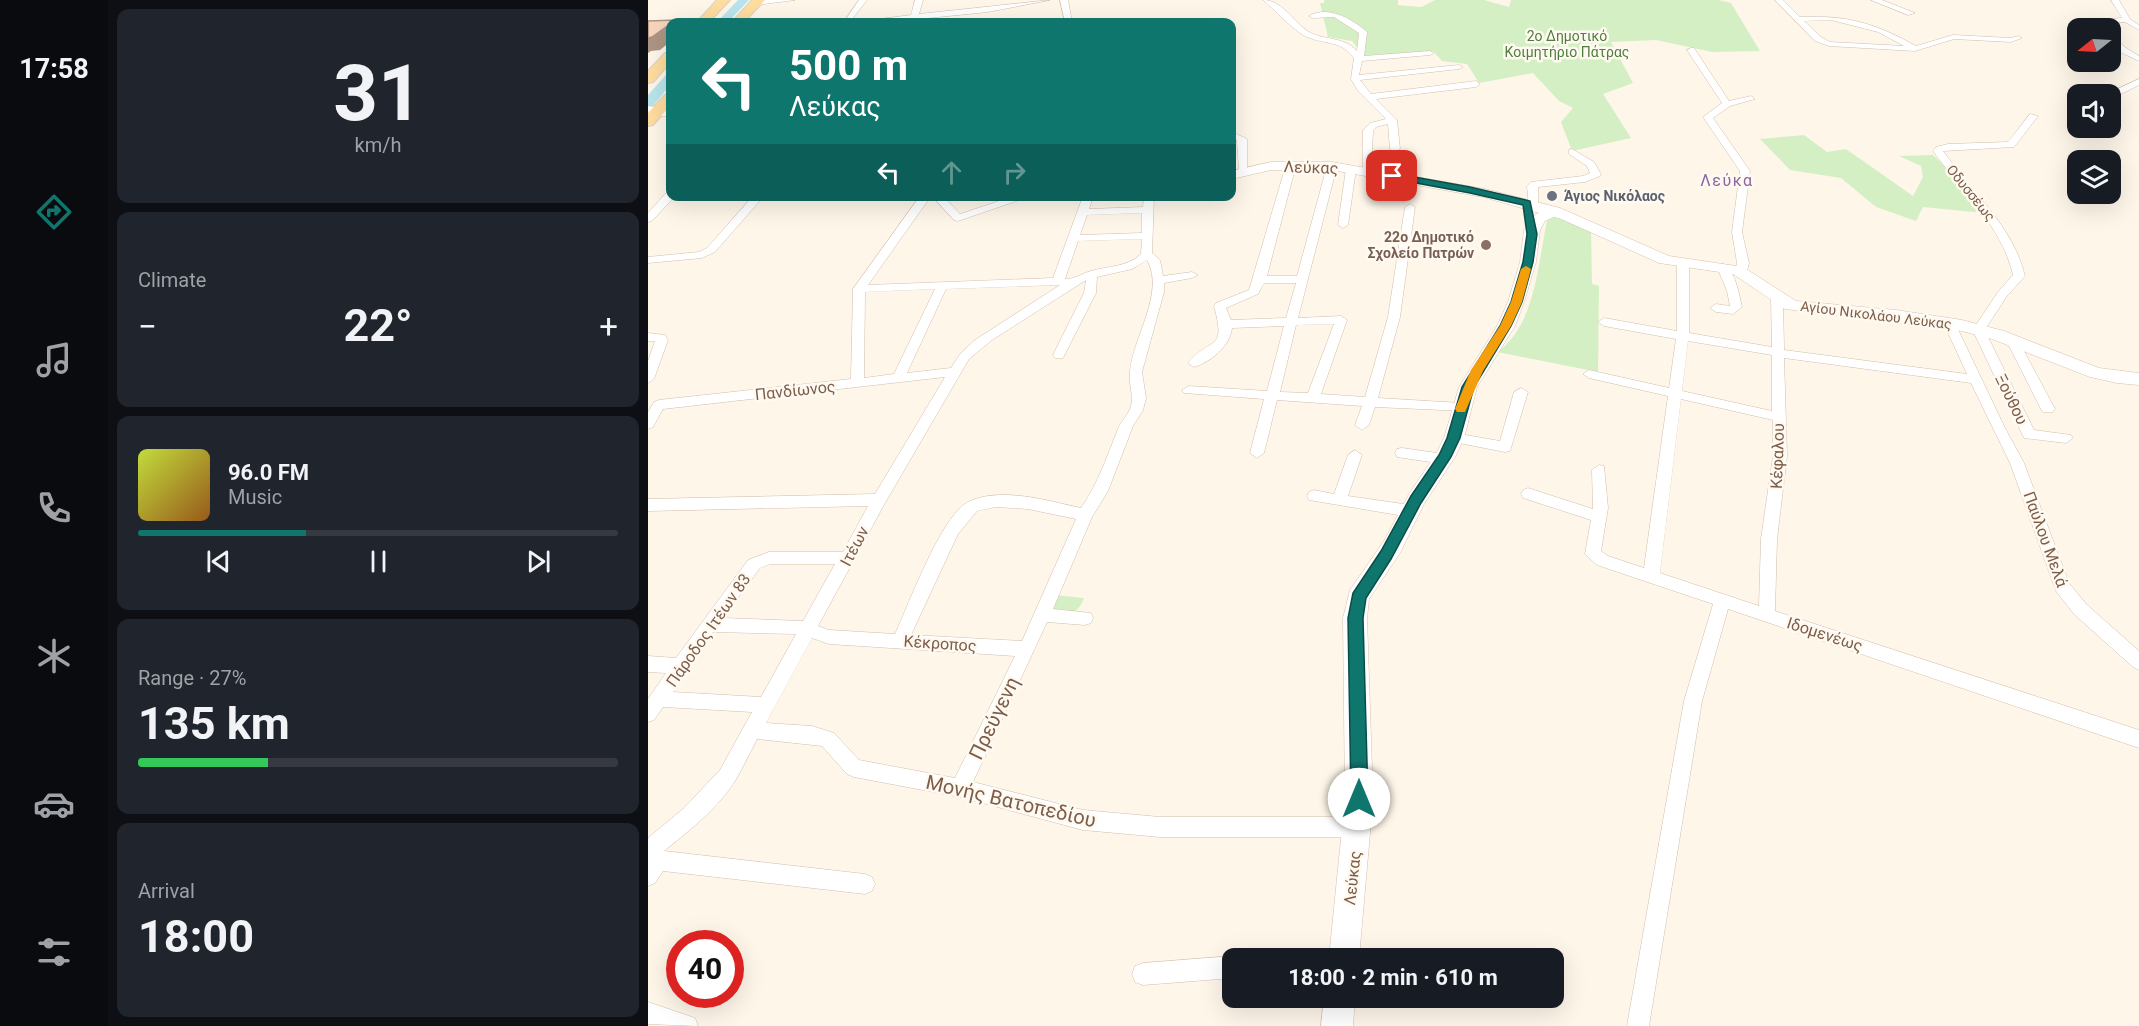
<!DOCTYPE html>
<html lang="en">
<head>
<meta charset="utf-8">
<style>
  :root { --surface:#171b24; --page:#20242c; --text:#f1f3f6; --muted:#9ea1a6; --line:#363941; --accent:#0f766e }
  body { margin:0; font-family:Roboto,sans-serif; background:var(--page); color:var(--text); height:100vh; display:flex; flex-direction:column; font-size:22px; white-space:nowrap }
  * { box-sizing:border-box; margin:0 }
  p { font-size:20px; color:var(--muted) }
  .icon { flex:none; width:33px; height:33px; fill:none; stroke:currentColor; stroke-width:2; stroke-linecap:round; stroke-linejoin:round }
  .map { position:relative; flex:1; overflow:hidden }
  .sheet { display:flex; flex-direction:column; gap:9px; padding:9px; background:#0d0f14; width:540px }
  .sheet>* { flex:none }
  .top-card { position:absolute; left:18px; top:18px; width:570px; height:183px; border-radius:12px; box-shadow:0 6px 24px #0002; background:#0f766e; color:#fff; overflow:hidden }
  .needle { width:39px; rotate:252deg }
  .tools { position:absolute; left:1419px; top:18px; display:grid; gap:12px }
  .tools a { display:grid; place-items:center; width:54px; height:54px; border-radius:12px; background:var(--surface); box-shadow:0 6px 24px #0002; font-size:30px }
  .speed { position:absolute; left:18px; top:930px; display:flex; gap:12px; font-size:30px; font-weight:700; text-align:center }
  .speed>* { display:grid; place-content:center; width:78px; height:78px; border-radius:50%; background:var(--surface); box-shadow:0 6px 24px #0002; line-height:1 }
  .speed .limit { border:9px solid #d22; background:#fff; color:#111 }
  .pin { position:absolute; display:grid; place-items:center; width:51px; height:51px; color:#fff; margin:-26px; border-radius:12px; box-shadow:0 3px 9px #0006 }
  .me { position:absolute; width:66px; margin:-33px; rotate:0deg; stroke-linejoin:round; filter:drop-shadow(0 0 4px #0008) }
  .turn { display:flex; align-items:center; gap:21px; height:126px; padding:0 24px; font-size:27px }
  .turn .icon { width:78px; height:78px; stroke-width:2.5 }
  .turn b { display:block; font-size:42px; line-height:51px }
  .lanes { display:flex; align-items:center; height:57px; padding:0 24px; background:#0003; justify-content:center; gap:30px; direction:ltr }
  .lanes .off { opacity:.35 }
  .big { font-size:45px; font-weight:700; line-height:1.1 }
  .sheet .card { flex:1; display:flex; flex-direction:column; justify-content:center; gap:9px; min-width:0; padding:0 21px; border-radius:12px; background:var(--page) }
  .sheet .dial { align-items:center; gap:0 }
  .dial b { font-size:78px; line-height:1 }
  .song { display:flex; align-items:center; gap:18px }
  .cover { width:72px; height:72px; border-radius:9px; background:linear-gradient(135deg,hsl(70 70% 55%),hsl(30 70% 35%)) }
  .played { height:6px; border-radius:3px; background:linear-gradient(90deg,var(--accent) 35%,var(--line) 35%) }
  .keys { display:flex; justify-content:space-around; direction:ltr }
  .heat { display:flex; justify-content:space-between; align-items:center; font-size:33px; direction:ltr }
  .charge { height:9px; border-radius:4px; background:linear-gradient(90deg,#34c759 27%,var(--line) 0) }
  .trip { position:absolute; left:574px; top:948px; width:342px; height:60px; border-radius:12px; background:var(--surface); box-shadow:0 6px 24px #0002; font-weight:700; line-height:60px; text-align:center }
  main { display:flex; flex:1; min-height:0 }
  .dock { display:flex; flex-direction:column; width:108px; justify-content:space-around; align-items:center; background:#090b0e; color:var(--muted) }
  .dock .icon { width:42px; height:42px }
  .dock .on { color:var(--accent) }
  .dock b { font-size:27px; color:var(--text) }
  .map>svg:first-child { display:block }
</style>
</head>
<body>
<main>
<nav class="dock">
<b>17:58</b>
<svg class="icon on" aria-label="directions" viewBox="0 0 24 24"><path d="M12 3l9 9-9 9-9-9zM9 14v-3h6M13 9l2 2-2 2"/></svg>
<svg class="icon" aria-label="music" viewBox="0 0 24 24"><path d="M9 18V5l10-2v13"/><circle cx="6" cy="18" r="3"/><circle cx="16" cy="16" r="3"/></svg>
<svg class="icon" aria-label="phone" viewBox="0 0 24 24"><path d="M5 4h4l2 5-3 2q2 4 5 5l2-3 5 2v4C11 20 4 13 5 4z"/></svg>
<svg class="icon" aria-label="climate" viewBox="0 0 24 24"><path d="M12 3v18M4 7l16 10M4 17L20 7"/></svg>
<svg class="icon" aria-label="car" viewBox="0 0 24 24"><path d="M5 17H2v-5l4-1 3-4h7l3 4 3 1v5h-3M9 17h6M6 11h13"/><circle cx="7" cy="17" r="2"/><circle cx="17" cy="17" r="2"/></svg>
<svg class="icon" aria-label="filters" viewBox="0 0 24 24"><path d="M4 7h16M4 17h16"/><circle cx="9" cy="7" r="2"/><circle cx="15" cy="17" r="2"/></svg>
</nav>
<section class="sheet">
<div class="card dial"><b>31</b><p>km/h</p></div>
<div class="card"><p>Climate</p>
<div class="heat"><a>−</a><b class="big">22°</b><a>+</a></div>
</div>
<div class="card">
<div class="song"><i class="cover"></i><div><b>96.0 FM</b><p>Music</p></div></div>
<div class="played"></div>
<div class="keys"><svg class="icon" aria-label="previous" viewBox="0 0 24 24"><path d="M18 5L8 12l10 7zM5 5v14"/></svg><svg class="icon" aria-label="pause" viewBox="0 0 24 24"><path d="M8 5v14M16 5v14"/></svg><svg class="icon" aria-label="next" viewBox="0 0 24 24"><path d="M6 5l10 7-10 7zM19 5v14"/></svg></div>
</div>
<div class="card"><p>Range · 27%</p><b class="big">135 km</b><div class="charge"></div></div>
<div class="card"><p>Arrival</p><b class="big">18:00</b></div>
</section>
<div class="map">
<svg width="1491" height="1026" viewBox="0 0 1491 1026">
  <rect width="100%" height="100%" fill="#fef6e9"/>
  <!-- green -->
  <g fill="#d5efc5">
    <path d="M676 0H750V5L773 7 787 0H836L861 7 863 0H1071L1083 3 1112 51 1064 52 1008 40 963 42 985 83 955 94 983 138 924 151 913 122 925 108 911 101 885 73 831 83 819 64 794 61 785 51 717 58 704 41 680 37 672 3H676Z"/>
    <path d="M1156 135 1179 152 1198 149 1265 196 1275 177 1273 166 1251 156 1285 155 1315 184 1336 213 1275 207 1268 221 1228 207 1193 178 1142 170 1112 139Z"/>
    <path d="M905 217 943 229 944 284 951 286 950 372 849 352C887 327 890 263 899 221Z"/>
    <path d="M407 595 436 598C428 618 420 613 401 611Z"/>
  </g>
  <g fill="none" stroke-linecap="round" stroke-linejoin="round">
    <!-- river -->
    <g fill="#bae4eb" fill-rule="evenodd">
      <path d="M90 0H101L80 22H69Z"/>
      <path d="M22 74V85L5 106 0 107V95L18 75Z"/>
    </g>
    <defs>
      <g id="street">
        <path d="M117 0H147L108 5 104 3Z"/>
        <path d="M211 0H219L202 22H196Z"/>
        <path d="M267 0H275L271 14 402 0 340 12 270 19 268 22H262V20L209 22 263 15Z"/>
        <path d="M412 0H420L424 22H417Z"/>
        <path d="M615 0C635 0 645 22 661 32 677 41 696 36 709 51L711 33 686 17 665 18 661 16C680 5 704 19 719 32L716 56 782 51 786 53 782 55 714 61 711 75 811 65 815 67 811 69 712 80 723 94 828 81 832 84 828 87 728 99 749 120 752 149 747 152 742 149 740 124 728 127 725 131 723 172 715 174V130L722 123 738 119 710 91 703 79 706 58C693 39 673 45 655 35 641 26 628 11 615 0Z"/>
        <path d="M1127 0H1135L1152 17C1199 15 1227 23 1268 46L1305 35 1363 38 1370 36 1374 38 1363 42 1306 39 1267 51 1181 46 1167 41ZM1183 20 1230 32 1256 46 1182 42 1173 37 1156 21Z"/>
        <path d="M1223 0H1234L1267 13 1260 15Z"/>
        <path d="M1463 0H1471L1482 19 1491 25V30L1477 22 1452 24 1456 28H1448L1443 24V20H1446L1474 18Z"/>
        <path d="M1462 34 1478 48 1491 56V61L1472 52 1462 41Z"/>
        <path d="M1043 48H1046L1081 101 1103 96 1107 99 1082 106 1065 118 1102 171 1094 232 1101 263 1099 271 1093 274 1087 271 1089 263 1084 232 1092 171 1055 117 1074 103 1039 50Z"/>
        <path d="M1491 79V85L1465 98 1459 94Z"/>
        <path d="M1382 114 1390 116 1366 147 1295 151C1324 192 1365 226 1377 276L1359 296 1338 328V333L1386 430 1423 435 1425 438 1418 443 1376 438 1326 333V328L1350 292 1365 275C1354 226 1314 192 1285 151L1288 147 1300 144 1360 142Z"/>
        <path d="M584 132 599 139V173L591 171 589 140 584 138Z"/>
        <path d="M924 149 946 162 953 174 952 176 937 182 890 187V205L881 207 879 186 883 182 935 176 942 173 939 166 921 154V150Z"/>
        <path d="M643 162 648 165 619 276H649L679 166 684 163 689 166 650 318 693 316 699 320 673 394 717 397 740 317 757 207 762 204 767 207 752 317 730 398 813 403 820 408 818 411 727 407 721 425 714 430 707 425 714 406 629 400 616 453 609 458 602 453 616 399 536 393 534 390 541 386 619 391 636 326 584 328C582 346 563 362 546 367L540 363C562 336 579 353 566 306L568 303 601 290 638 165ZM616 283H648L638 318 583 320 578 308 610 294ZM686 324 660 393 632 392 648 325Z"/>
        <path d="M703 166 708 169 700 225 695 228 690 225 698 169Z"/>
        <path d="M22 192V196L26 197 4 221 0 222V213L18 193Z"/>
        <path d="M105 196H116L67 252 54 258 0 263V257L51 252 59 248Z"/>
        <path d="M272 196H283L220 285 405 278 435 196H445L441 209 495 207 496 196H506L504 253 512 260 515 276 544 272 550 275 544 278 516 283V292L494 372 498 398 495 410 485 426 460 491 444 517 405 609 443 613 445 618 443 623 437 625 399 622 325 782 435 810 512 817H709L716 820 719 827 716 834 709 837H512L435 830 312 797 206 777 199 774 174 746 109 739C102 753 95 767 87 781 70 808 41 831 16 851L217 874 224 877 227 884 224 891 217 894 15 871 7 883 0 886V838L35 809 72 770 104 712 15 707 6 720 0 722V699L18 673 0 672V656L28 658 100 560 121 552H195L220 506 0 511V499L227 494 297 377 15 409 5 427 0 429V412L6 402 11 400 203 379 205 289ZM494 213V233L432 235 439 215ZM494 239 493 254C480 267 460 266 443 271 435 273 425 280 417 279L430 241ZM499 260C518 292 484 339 482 372 480 385 487 396 482 409 479 416 473 421 470 429 459 456 450 484 433 508 400 501 353 486 320 502 293 516 261 604 247 634L181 630 170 626 237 503 321 359 344 340 438 280 436 293 405 355 407 358H415L448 293 449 277 484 269ZM412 285 327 340 312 354 303 368 259 373 298 289ZM287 289 246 374 216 378 217 292ZM348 507 380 509 428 519 374 641 263 635 310 534 329 511ZM122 564H187L155 621 75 618 112 568ZM65 632 148 634 113 697 25 692ZM164 638 181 644 367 656 307 778 211 760 186 733 164 726 118 723Z"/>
        <path d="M284 196H295L312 214 366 196H383L310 221 306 220Z"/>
        <path d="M1035 261 1041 264V333L1124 347 1123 298 1129 294 1135 298 1136 350 1319 374 1296 324 1298 321H1306L1357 428 1376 463 1421 583 1438 604 1491 651V670L1485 667 1426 614 1408 591 1362 463 1323 383 1136 358 1139 456 1129 539 1127 611 1491 730V748L1080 609 1054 701 1001 1026H979L1036 701 1065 604 949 565 937 554 943 520 875 498 873 494 875 490 880 488 945 509 944 470 951 465 956 466 960 508 953 551 960 556 996 568 1020 396 941 378 935 374 941 370 1021 388 1028 339 956 326 950 322 956 318 1029 331V264ZM1040 341 1124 355V411L1034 391ZM1033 399 1125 420V456L1113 539 1111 606 1012 573Z"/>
        <path d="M1075 264C1087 269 1091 294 1094 307L1085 314 1068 312 1062 308 1068 304 1082 306 1079 291 1069 267Z"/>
        <path d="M0 333 17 335 20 340 6 379 0 383V361L7 341H0Z"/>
        <path d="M1364 336 1370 340 1407 409 1405 412H1395L1393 409 1358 340Z"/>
        <path d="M873 388 880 392 862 451 857 452 801 441 799 438 806 433 852 441 866 392Z"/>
        <path d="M754 448 796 454 803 459 796 464 749 457 747 453 749 449Z"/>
        <path d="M707 450 714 455 700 496 762 505 767 507 769 511 767 515 762 517 661 500 659 496 661 492 666 490 686 494 700 455Z"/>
        <path d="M585 956 591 958H585V978L495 985 487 982 484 974 487 966 495 963Z"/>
        <path d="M0 1002 47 1018 50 1026 0 1024Z"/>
      </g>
      <g id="secondary">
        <path d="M0 106 22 109V117L0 114Z"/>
        <path d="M623 162H684L837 189 912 208 1021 256 1095 267 1148 301 1248 310 1314 320 1356 331 1451 368 1491 373V385L1469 383 1442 377 1344 339 1314 331 1137 309 1085 274 1011 263 911 218 906 217 897 221 892 230 888 262 876 302 867 326 829 387 816 438 807 457 776 504 752 553 721 599 719 618 725 799 711 958H681L697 799 695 618 702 590 736 541 761 494 788 454 796 438 811 387 849 326 860 302 872 262 876 230 887 215 891 213 835 197 684 170H623L584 179V171Z"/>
        <path d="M676 998H707L705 1026H673Z"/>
      </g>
      <g id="primary">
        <path d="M69 0H82L61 22H49Z"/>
        <path d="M104 0H117L96 22H84Z"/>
        <path d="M22 52V63L5 82 0 83V71L17 53Z"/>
        <path d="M22 94V106L5 125 0 126V113L17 95Z"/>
      </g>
    </defs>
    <!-- street casing -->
    <use href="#street" stroke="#d3beac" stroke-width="1"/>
    <!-- secondary casing -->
    <use href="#secondary" stroke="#d9c0ac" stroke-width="1"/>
    <!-- primary casing -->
    <use href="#primary" stroke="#dbd1cc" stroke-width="2"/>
    <!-- street -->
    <use href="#street" fill="#fff" fill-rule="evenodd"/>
    <!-- secondary -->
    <use href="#secondary" fill="#fff" fill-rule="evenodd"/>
    <!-- primary -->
    <use href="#primary" fill="#ffdc9f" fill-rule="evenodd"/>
  </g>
  <!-- shaded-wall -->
  <path fill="#ad9584" d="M22 24V42L12 50 3 51 0 53V38Z"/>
  <!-- building -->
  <path fill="#f7d5bd" stroke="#ad9584" stroke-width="1.5" d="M27 20 24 22H22V24L4 37 0 38V21Z"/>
  <!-- route -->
  <path fill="#0f766e" stroke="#0a4d48" stroke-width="1.5" d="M744 173 822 187 882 201 889 234 885 262 874 302 863 326 826 387 812 438 803 457 773 503 743 559 718 598 715 618 720 799 718 805 711 807 705 805 703 799 700 618 705 593 733 551 763 496 791 455 799 438 814 387 852 326 863 302 875 262 879 234 875 205 822 193 741 178 739 176Z"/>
  <!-- slow -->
  <path fill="#f59e0b" d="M878 266 883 269 874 302 863 326 835 371 817 412H809L807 409 823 370 852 326 863 302 873 269Z"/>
  <!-- markers -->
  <circle fill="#6b7280" stroke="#fffaf1" stroke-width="2" cx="904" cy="196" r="6"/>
  <circle fill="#8d6e63" stroke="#fffaf1" stroke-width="2" cx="838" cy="245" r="6"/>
  <g text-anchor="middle" stroke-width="5" stroke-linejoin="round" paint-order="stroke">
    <!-- far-park labels -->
    <g font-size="14" fill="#4f7e3c" stroke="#fffaf1">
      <text x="919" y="41">2o Δημοτικό<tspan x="919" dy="16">Κοιμητήριο Πάτρας</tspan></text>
    </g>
    <!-- far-street labels -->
    <g font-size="14" fill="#7d5c48" stroke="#fffaf1">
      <text transform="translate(1323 193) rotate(51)" y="5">Οδυσσέως</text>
      <text transform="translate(1228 315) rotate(7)" y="5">Αγίου Νικολάου Λεύκας</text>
    </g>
    <!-- far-worship labels -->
    <g font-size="14" font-weight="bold" fill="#5b616d" stroke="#fffaf1" text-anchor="start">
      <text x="916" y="201">Άγιος Νικόλαος</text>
    </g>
    <!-- far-education labels -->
    <g font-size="14" font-weight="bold" fill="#785e54" stroke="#fffaf1" text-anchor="end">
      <text x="826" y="242">22ο Δημοτικό<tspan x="826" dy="16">Σχολείο Πατρών</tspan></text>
    </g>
    <!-- street labels -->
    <g font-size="16" fill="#7d5c48" stroke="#fffaf1">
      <text transform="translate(663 167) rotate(2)" y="6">Λεύκας</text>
      <text transform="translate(147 390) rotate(-6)" y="6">Πανδίωνος</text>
      <text transform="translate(1364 399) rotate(64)" y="6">Ξούθου</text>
      <text transform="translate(1129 456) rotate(-88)" y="6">Κέφαλου</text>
      <text transform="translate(1398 539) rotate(70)" y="6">Παύλου Μελά</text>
      <text transform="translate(206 546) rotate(-62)" y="6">Ιτέων</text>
      <text transform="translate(60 630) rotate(-55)" y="6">Πάροδος Ιτέων 83</text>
      <text transform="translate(1177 634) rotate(18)" y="6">Ιδομενέως</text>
      <text transform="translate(292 643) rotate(4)" y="6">Κέκροπος</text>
      <text transform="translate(704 878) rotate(-84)" y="6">Λεύκας</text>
    </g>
    <!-- far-quarter labels -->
    <g font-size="16" letter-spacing="1.5" fill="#8c65a0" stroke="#fffaf1">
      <text x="1079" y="186">Λεύκα</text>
    </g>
    <!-- near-street labels -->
    <g font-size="20" fill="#7d5c48" stroke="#fffaf1">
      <text transform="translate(346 718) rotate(-64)" y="7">Πρεύγενη</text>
      <text transform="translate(363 801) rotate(13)" y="7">Μονής Βατοπεδίου</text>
    </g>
  </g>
</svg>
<div class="tools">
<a><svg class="needle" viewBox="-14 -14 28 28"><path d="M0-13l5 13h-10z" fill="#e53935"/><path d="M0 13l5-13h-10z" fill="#9ea1a6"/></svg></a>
<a><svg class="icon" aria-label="sound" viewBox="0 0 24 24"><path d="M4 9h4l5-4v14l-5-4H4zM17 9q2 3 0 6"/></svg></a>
<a><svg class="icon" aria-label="layers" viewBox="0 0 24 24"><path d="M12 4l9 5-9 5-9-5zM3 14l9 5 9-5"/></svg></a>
</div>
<div class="speed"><div class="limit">40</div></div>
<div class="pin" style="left:744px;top:176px;background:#d93025"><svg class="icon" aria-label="arrive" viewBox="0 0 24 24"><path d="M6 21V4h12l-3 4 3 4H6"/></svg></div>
<svg class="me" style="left:711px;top:799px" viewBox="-20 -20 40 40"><circle r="19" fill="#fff"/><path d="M0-13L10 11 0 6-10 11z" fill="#0f766e"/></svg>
<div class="trip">18:00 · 2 min · 610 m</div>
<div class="top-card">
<div class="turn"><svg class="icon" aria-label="left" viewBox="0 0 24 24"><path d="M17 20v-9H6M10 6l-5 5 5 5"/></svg><div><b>500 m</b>Λεύκας</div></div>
<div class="lanes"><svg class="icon" aria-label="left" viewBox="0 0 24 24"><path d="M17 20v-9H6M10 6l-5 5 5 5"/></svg><svg class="icon off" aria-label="ahead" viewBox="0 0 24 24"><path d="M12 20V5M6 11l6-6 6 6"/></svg><svg class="icon off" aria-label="right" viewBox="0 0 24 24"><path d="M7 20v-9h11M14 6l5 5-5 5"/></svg></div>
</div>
</div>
</main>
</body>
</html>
